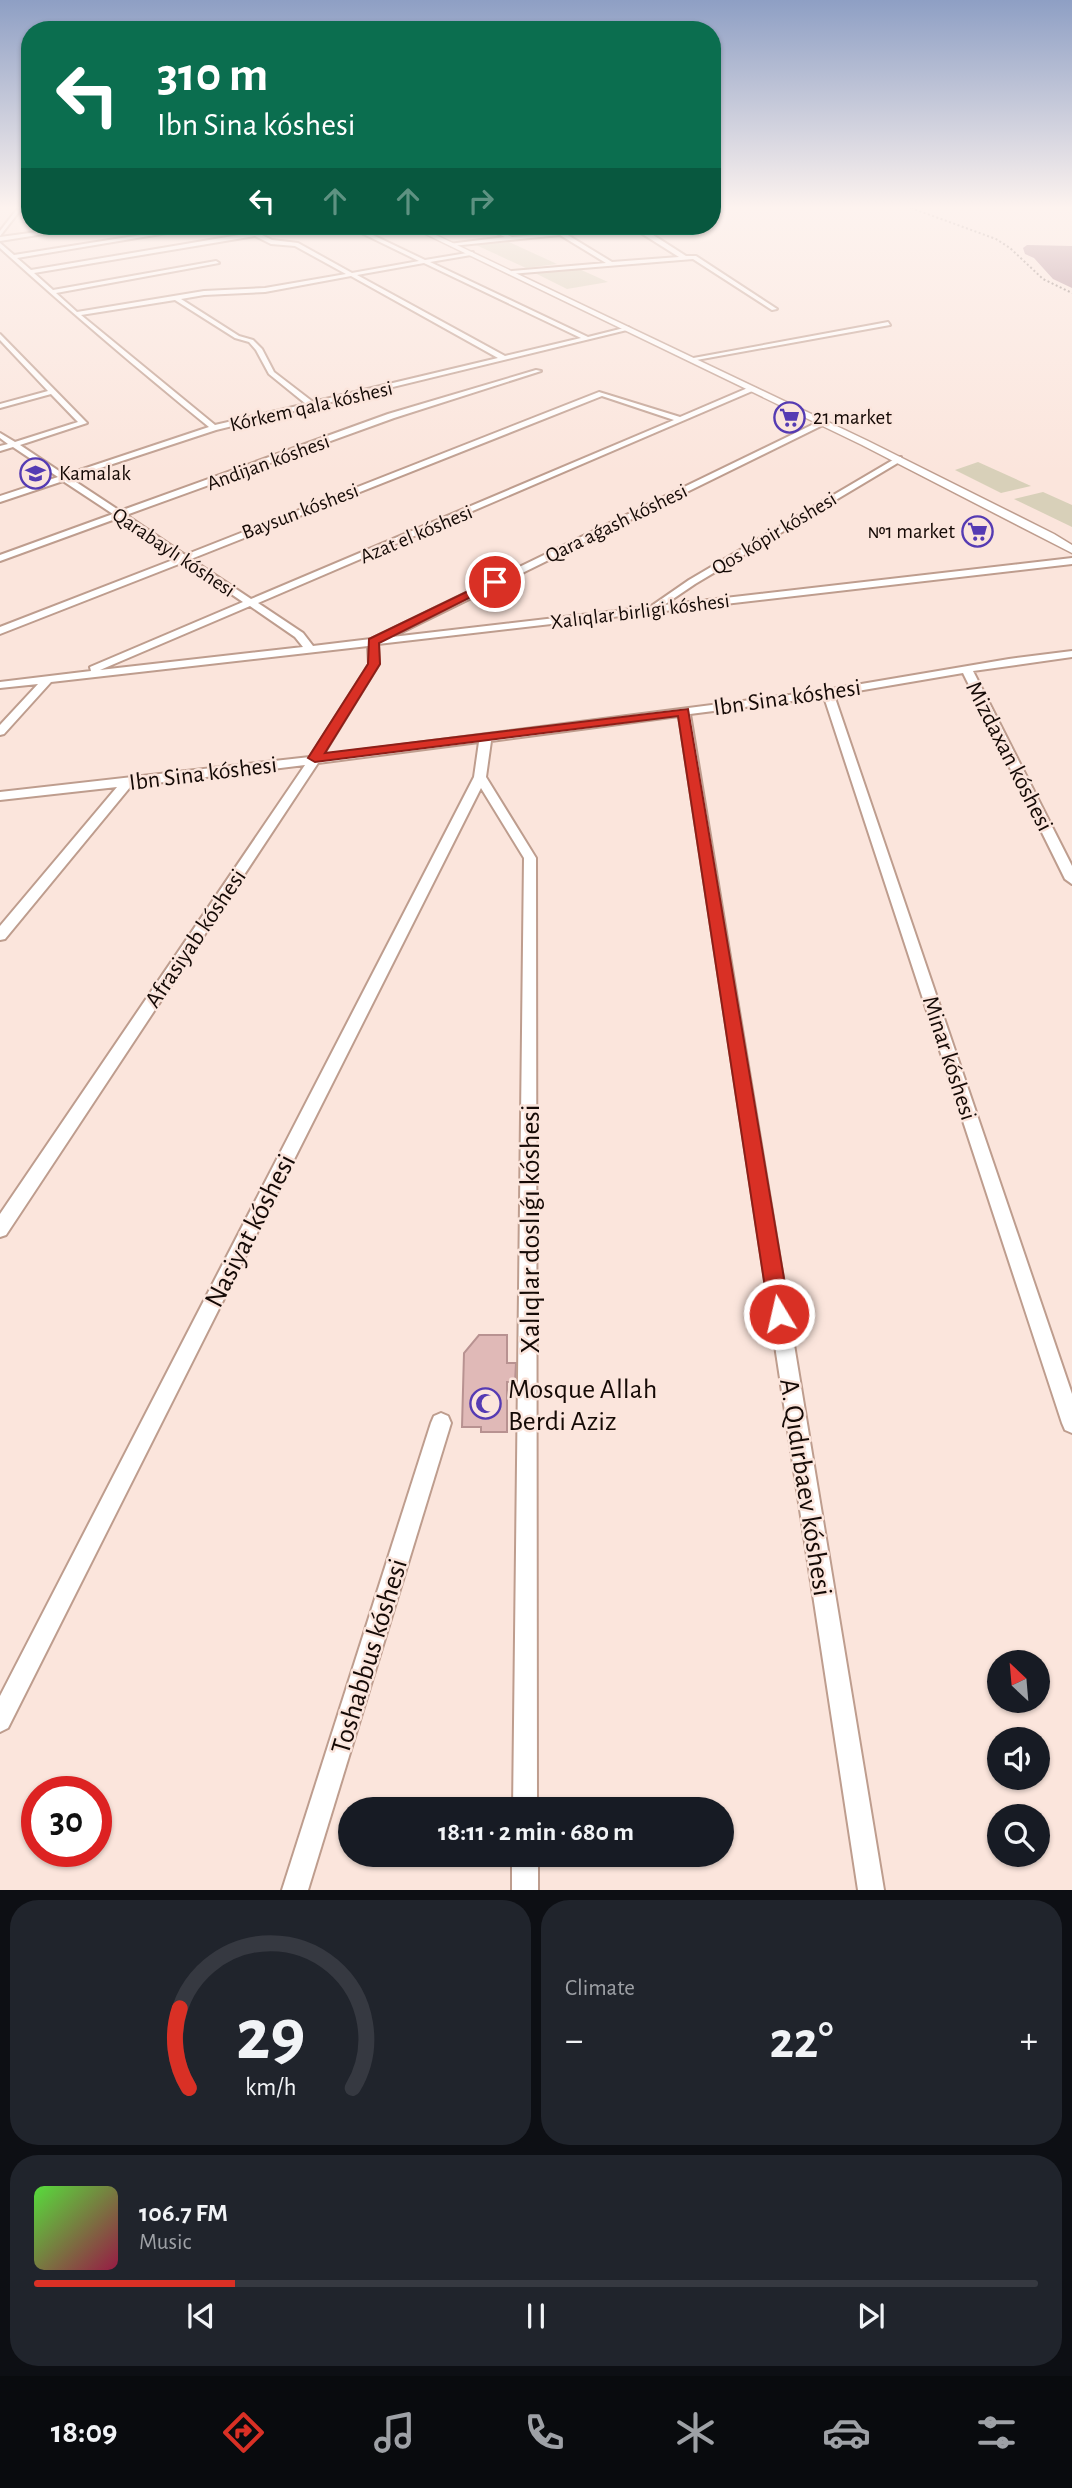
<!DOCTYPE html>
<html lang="en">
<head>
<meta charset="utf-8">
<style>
  :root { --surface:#171b24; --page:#20242c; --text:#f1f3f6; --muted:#9ea1a6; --line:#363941; --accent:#d93025 }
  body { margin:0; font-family:"Alegreya Sans",sans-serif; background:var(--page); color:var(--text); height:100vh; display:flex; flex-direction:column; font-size:26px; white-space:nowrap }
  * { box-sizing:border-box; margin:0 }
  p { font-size:23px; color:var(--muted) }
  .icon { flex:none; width:38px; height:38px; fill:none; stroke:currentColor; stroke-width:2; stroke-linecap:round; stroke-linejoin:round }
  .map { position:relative; height:1890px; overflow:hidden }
  .drawer { display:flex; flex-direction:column; gap:10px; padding:10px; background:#0d0f14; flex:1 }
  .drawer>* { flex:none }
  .guide { position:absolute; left:21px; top:21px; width:700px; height:214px; border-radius:28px; box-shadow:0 2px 5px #0004; background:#0b6e4f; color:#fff; overflow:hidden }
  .needle { width:46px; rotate:334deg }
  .tools { position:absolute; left:987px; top:1650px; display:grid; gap:14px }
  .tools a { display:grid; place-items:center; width:63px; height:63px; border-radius:50%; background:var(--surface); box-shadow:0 2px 5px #0004; font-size:35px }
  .speed { position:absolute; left:21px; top:1776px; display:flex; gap:14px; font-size:35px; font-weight:700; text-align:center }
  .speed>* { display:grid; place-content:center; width:91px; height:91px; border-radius:50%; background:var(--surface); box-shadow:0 2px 5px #0004; line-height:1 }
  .speed .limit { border:10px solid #d22; background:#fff; color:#111 }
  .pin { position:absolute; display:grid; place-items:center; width:60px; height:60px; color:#fff; margin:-30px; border:4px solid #fff; border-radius:50%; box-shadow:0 2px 7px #0007 }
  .me { position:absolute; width:77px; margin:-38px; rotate:351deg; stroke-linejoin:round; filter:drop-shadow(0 0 5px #0008) }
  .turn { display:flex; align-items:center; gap:24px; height:147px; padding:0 21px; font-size:32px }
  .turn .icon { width:91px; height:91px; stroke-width:2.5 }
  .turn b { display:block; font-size:49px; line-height:60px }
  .lanes { display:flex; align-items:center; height:66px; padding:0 21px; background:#0003; justify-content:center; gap:35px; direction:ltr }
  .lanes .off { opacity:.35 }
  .big { font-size:52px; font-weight:700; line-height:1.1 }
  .drawer .card { flex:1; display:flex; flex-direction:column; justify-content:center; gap:10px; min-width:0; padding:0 24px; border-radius:28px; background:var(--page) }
  .drawer .dial { align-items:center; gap:0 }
  .dial svg { height:182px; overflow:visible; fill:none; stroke:var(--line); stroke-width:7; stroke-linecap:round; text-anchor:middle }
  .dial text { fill:var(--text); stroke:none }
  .song { display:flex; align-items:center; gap:21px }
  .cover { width:84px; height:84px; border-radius:10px; background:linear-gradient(135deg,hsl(110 70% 55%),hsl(340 70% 35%)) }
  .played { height:7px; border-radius:4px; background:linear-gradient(90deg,var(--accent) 20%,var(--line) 20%) }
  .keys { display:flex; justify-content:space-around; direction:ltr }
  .heat { display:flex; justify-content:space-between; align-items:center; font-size:38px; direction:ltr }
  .drawer .tiles { flex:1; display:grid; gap:10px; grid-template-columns:1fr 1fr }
  .card:last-child { grid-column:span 2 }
  .trip { position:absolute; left:338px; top:1797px; width:396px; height:70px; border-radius:35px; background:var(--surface); box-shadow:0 2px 5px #0004; font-weight:700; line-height:70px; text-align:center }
  .tabs { display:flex; height:112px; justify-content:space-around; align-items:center; background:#090b0e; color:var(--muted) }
  .tabs .icon { width:49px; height:49px }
  .tabs .current { color:var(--accent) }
  .tabs b { font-size:32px; color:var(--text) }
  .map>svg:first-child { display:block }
</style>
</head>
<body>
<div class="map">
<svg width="1072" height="1890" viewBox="0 0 1072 1890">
  <rect width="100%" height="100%" fill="#fbe5dc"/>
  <!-- green -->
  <g fill="#d8d0b9">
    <path d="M509 242 557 264 526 268 476 245Z"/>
    <path d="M577 268 608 282 567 289 533 272Z"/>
    <path d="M978 462 1031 486 1001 493 955 470Z"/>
    <path d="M1043 492 1072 505V527L1014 499Z"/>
  </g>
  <!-- water -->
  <path fill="#a87f8d" d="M1027 245 1072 246V288L1053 279 1034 258 1025 254 1023 248Z"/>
  <!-- building -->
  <path fill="#e0b9b7" stroke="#b89291" stroke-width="2" d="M479 1335H507V1363H516L515 1382H507V1432H481V1427H462L464 1353Z"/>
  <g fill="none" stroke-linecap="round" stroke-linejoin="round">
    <defs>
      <g id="minor">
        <path d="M18 208H22L0 236V231Z"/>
        <path d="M82 226H94L0 241V237Z"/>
        <path d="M198 226H209L17 258 31 270 251 233 238 226H244L272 240 298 243 352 273 419 261 347 226H354L425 260 473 252 471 255 430 262 588 337 628 327 631 329 216 430 70 478 120 511 388 414 536 370 541 371 394 418 126 515 185 555 599 392 680 417 750 387 757 389 258 603 303 633 313 646 371 639 822 420 826 422 825 424 392 637 650 607 689 580 898 457H901V461L695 584 664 605 1072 558V564L378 644 379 664 323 755 820 691 1009 659 1072 651V657L973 671 1072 866V884L1065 879 963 673 834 695 1072 1394V1433L1065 1430 1062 1423 824 697 690 714 884 1890H858L679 716 491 741 486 777 536 858 537 1810H513L524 858 481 788 8 1728 0 1732V1696L474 777 479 742 318 763 6 1235 0 1237V1214L305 765 131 786 5 939 0 940V926L117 787 0 800V792L310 757 369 664 368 646 51 682 4 734 0 735V725L38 684 0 688V682L91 671 90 667 243 602 184 562 0 634V627L178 558 118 518 0 561V555L113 514 63 481 0 502V496L58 477 13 447 0 451V446L8 444 0 438V433L15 442 78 422 51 394 0 408V404L48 391 0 340V334L87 423 20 445 65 475 209 427C138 369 67 309 0 248V243L14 255ZM255 236 271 244 295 246 346 274 265 288 204 291 77 312 56 293 219 263 216 261 53 290 34 273ZM424 263 581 338 505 356 357 275ZM351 276 498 358 313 402 274 372 262 349 253 340 239 336 181 299 204 295 265 292ZM175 300 235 338 249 342 256 350 269 374 306 404 215 425 81 315ZM602 396 674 420 251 599 191 559ZM250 606 295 637 303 647 100 670Z"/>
        <path d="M481 226 496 229 525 226 501 232 512 237 639 226 686 256H696L777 309 772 310 693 259 510 274 512 271 606 263 560 235 452 246 449 244 505 237ZM633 228 679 257 612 262 566 234Z"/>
        <path d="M888 322 890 325 691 361 688 359Z"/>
        <path d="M441 1413 448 1416 451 1423 308 1890H282L431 1423 434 1416Z"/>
        <rect x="512" y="1855" width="26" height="35"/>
      </g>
      <path id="tertiary" d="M409 226H417L868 441 1054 534 1072 545V553L862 445Z"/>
    </defs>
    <!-- minor casing -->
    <use href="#minor" stroke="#be9d8e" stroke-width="4"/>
    <!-- tertiary casing -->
    <use href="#tertiary" stroke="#be9d8e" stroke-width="3"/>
    <!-- minor -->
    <use href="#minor" fill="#fff" fill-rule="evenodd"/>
    <!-- tertiary -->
    <use href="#tertiary" fill="#fff" fill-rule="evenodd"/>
    <!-- rail -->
    <path stroke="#7a6a64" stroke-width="2" stroke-dasharray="2 2.5" stroke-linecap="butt" d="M911 208 996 239 1010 248 1043 279 1072 293"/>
  </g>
  <!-- sky -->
  <linearGradient id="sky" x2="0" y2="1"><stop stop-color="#8e9fc4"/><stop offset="0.44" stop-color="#fdf3ef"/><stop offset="1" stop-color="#fdf3ef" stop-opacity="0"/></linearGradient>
  <rect width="1072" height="472" fill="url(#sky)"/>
  <!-- route -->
  <path fill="#d93025" stroke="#8d1f18" stroke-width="2" d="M491 580 501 582 379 643 380 664 325 753 688 709 790 1314 787 1321 779 1324 772 1321 769 1314 678 716 315 762 308 758 368 664 369 639Z"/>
  <!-- icons -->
  <defs>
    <symbol id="supermarket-ring" viewBox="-11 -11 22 22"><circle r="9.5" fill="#fbe5dc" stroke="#553bb3" stroke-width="1.5"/><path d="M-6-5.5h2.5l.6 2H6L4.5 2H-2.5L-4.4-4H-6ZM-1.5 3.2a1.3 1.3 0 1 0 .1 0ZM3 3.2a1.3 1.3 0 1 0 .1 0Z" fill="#553bb3"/></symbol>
    <symbol id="school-ring" viewBox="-11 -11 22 22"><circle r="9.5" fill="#fbe5dc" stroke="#553bb3" stroke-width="1.5"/><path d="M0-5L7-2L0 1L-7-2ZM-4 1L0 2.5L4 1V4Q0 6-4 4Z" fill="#553bb3"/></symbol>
    <symbol id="mosque-ring" viewBox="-11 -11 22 22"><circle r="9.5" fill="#fbe5dc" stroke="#553bb3" stroke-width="1.5"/><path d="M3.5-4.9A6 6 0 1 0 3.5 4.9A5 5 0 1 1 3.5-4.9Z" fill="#553bb3"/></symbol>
  </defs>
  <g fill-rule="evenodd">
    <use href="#supermarket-ring" x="772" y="400" width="35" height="35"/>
    <use href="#school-ring" x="18" y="456" width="35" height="35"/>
    <use href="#supermarket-ring" x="960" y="514" width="35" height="35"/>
    <use href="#mosque-ring" x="468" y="1386" width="35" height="35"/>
  </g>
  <g text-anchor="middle" stroke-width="5" stroke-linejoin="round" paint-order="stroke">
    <!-- far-street labels -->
    <g font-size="21" fill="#150a06" stroke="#fbe5dc">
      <text transform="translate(311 406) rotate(-13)" y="7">Kórkem qala kóshesi</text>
      <text transform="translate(268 462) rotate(-20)" y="7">Andijan kóshesi</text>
      <text transform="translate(300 511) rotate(-21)" y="7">Baysun kóshesi</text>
      <text transform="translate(616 523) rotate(-26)" y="7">Qara aǵash kóshesi</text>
      <text transform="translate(774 533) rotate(-31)" y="7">Qos kópir kóshesi</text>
      <text transform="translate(416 534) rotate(-23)" y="7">Azat el kóshesi</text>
      <text transform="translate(174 552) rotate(34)" y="7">Qarabaylı kóshesi</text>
      <text transform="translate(640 611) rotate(-7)" y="7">Xalıqlar birligi kóshesi</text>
    </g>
    <!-- far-poi labels -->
    <g font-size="21" fill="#150a06" stroke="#fbe5dc" text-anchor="start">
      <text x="813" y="424">21 market</text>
      <text x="59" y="480">Kamalak</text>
      <text x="955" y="538" text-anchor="end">№1 market</text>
    </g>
    <!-- street labels -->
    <g font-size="24" fill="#150a06" stroke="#fbe5dc">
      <text transform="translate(787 697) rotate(-8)" y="8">Ibn Sina kóshesi</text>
      <text transform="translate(1010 756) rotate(63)" y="8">Mizdaxan kóshesi</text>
      <text transform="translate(203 773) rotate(-7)" y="8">Ibn Sina kóshesi</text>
      <text transform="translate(195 938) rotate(-56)" y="8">Afrasiyab kóshesi</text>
      <text transform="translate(950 1058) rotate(72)" y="8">Minar kóshesi</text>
    </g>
    <!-- near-street labels -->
    <g font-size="28" fill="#150a06" stroke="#fbe5dc">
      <text transform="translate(529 1229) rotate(-90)" y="10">Xalıqlar doslıǵı kóshesi</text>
      <text transform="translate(249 1230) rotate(-63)" y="10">Nasiyat kóshesi</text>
      <text transform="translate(807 1487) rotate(81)" y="10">A. Qıdırbaev kóshesi</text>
      <text transform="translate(368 1656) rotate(-73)" y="10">Toshabbus kóshesi</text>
    </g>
    <!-- near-poi labels -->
    <g font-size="28" fill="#150a06" stroke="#fbe5dc" text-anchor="start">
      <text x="508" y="1398">Mosque Allah<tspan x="508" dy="32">Berdi Aziz</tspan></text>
    </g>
  </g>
</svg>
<div class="tools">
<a><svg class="needle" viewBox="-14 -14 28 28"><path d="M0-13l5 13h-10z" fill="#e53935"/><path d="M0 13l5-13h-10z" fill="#9ea1a6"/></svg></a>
<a><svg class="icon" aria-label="sound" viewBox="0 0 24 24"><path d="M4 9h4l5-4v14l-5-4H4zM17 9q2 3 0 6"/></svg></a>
<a><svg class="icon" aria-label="search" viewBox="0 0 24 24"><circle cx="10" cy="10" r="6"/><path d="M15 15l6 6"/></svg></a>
</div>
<div class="speed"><div class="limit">30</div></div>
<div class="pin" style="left:495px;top:582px;background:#d93025"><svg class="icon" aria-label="arrive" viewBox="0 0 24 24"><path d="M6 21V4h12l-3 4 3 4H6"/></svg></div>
<svg class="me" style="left:779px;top:1314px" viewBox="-20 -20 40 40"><circle r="17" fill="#d93025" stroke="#fff" stroke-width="3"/><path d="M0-11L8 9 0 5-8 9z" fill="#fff"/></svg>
<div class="trip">18:11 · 2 min · 680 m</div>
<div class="guide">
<div class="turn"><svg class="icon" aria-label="left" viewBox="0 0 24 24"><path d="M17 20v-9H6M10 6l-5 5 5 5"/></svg><div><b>310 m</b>Ibn Sina kóshesi</div></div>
<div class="lanes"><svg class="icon" aria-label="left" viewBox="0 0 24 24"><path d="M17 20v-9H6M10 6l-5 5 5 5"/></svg><svg class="icon off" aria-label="ahead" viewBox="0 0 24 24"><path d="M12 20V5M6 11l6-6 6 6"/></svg><svg class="icon off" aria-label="ahead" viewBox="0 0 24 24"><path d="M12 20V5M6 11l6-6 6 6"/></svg><svg class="icon off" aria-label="right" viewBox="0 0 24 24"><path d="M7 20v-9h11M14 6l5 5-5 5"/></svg></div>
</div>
</div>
<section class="drawer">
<div class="tiles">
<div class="card dial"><svg viewBox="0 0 100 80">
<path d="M14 69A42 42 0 1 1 86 69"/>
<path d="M14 69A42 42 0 0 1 10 34" stroke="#d93025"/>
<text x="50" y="56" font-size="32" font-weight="700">29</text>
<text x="50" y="72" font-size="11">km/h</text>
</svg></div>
<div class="card"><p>Climate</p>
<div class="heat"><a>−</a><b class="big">22°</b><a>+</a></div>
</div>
<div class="card">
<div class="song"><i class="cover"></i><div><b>106.7 FM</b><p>Music</p></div></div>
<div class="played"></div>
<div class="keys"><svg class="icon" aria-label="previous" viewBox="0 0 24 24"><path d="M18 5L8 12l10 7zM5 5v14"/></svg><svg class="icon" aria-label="pause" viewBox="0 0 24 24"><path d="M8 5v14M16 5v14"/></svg><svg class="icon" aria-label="next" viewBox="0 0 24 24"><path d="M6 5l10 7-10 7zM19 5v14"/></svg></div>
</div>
</div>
</section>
<nav class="tabs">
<b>18:09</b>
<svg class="icon current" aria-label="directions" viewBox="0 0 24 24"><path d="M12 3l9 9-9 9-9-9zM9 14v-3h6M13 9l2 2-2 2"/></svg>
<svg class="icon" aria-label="music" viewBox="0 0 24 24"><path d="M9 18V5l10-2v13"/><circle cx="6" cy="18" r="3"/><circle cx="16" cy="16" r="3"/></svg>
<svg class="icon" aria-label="phone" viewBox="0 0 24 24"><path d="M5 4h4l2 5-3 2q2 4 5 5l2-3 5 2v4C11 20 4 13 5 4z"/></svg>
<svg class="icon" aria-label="climate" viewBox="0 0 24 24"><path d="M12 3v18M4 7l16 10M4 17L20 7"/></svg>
<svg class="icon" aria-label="car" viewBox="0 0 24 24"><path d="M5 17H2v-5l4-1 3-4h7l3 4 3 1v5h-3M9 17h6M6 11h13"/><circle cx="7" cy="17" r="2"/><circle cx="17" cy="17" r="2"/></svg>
<svg class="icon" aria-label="filters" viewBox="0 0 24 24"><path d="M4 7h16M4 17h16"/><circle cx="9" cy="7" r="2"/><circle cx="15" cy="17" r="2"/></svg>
</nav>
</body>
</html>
